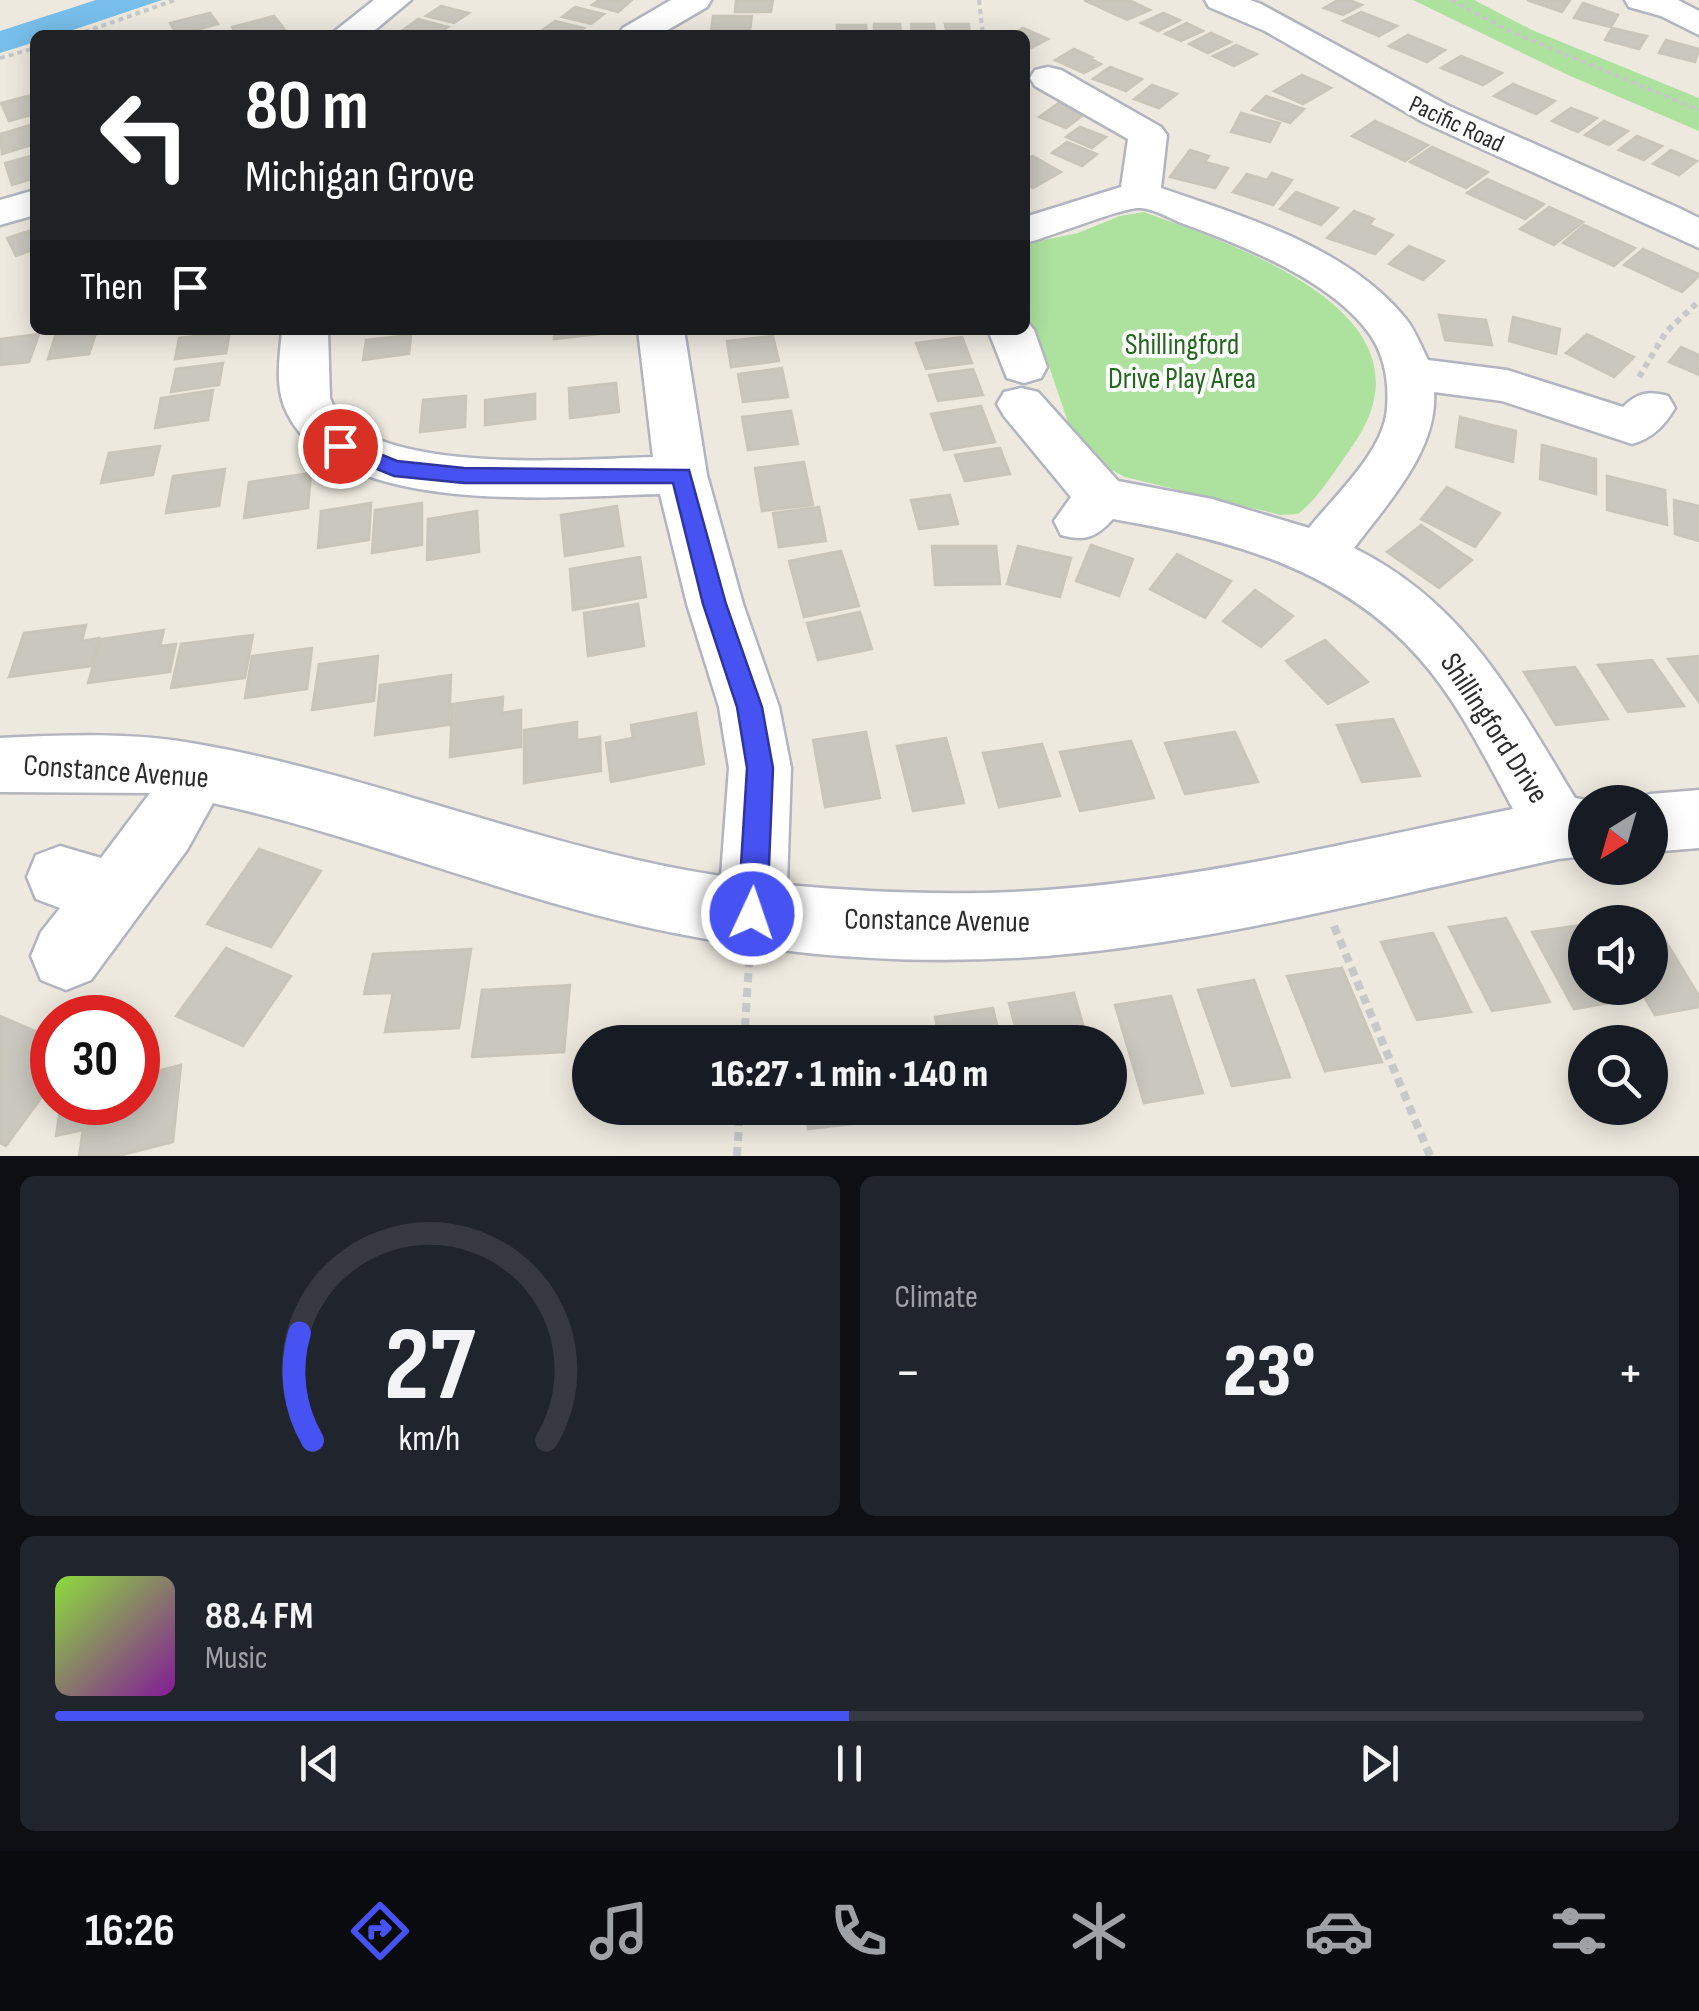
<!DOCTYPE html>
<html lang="en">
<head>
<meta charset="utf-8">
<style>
  :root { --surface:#171b24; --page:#20242c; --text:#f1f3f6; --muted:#9ea1a6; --line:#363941; --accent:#4752f3 }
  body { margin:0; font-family:"Sofia Sans Condensed",sans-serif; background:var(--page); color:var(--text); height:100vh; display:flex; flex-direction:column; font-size:38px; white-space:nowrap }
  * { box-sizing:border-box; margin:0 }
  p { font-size:32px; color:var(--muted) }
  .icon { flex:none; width:55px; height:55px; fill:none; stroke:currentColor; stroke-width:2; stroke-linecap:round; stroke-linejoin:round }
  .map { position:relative; height:1156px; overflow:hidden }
  .sheet { display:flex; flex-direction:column; gap:20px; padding:20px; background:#0d0f14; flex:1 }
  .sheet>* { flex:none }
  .banner { position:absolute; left:30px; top:30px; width:1000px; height:305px; border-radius:15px; box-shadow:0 5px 25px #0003; background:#202124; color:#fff; overflow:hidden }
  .needle { width:65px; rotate:217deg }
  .buttons { position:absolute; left:1568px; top:785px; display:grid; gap:20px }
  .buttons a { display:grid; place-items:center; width:100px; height:100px; border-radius:50%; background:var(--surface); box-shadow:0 5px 25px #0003; font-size:50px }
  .speed { position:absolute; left:30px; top:995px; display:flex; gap:20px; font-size:50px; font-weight:700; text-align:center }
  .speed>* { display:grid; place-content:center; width:130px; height:130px; border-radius:50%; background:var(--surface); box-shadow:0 5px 25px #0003; line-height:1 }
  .speed .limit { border:15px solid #d22; background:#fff; color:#111 }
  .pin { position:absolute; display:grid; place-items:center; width:85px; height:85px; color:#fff; margin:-42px; border:5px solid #fff; border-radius:50%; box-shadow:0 2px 10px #0007 }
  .me { position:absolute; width:110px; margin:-55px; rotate:3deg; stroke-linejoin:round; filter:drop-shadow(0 0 8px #0008) }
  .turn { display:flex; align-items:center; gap:35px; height:210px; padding:0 50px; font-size:45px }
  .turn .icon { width:130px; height:130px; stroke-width:2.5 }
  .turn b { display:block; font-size:70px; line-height:85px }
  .then { display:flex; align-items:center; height:95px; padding:0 50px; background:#0003; gap:20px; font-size:38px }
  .big { font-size:75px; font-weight:800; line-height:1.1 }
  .sheet .tile { flex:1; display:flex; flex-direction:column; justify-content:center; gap:15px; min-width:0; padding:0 35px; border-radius:15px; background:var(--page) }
  .sheet .dial { align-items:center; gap:0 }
  .dial svg { height:260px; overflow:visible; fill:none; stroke:var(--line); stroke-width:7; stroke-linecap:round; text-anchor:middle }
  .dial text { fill:var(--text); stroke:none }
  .song { display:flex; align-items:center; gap:30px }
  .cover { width:120px; height:120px; border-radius:15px; background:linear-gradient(135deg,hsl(90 70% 55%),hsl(290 70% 35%)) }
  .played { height:10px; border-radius:5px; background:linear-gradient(90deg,var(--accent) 50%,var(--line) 50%) }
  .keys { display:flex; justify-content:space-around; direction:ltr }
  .heat { display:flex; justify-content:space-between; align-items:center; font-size:55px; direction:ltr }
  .sheet .tiles { flex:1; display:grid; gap:20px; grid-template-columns:1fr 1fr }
  .tile:last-child { grid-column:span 2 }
  .trip { position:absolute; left:572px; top:1025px; width:555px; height:100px; border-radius:50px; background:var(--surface); box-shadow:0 5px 25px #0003; font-weight:800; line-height:100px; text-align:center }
  .tab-bar { display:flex; height:160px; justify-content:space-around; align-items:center; background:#090b0e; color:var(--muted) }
  .tab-bar .icon { width:70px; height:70px }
  .tab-bar .active { color:var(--accent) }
  .tab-bar b { font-size:45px; color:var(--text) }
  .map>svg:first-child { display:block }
</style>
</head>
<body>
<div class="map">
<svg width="1699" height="1156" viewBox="0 0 1699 1156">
  <rect width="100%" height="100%" fill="#ede9df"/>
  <!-- green -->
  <g fill="#ade19e">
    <path d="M1413 0H1474L1532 30 1699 98V131L1568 75Z"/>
    <path d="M1144 212C1236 246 1448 314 1351 448 1335 470 1319 498 1298 514L1281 515 1125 477 1108 468 1070 428 1047 360 1025 314V244L1078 233 1120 216Z"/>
  </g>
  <!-- water -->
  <path fill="#77beea" d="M96 0H162L58 35H35V42L0 53V31Z"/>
  <!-- building -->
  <g fill="#c9c7be" stroke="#c9c5b9" stroke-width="2.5">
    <path d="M599 0H632L618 12 592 5Z"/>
    <path d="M736 0H773L771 12H735Z"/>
    <path d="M1084 0H1129L1150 10 1127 20Z"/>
    <path d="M1338 0H1349L1362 5 1343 15 1324 8Z"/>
    <path d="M1527 0H1570L1562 12Z"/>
    <path d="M1583 3 1618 15 1611 27 1574 18Z"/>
    <path d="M441 6 469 13 454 23 426 16Z"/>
    <path d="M575 7 604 14 591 24 562 17Z"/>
    <path d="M1361 12 1397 26 1379 36 1343 21Z"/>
    <path d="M210 13 218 24 177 35 170 23Z"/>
    <path d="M1163 13 1180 20 1158 31 1141 23Z"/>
    <path d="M274 16 286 31 237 35 232 27Z"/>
    <path d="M713 16H752L750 31H711Z"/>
    <path d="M418 19 448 27 436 35 403 30Z"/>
    <path d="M555 21 584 28 575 35 541 31Z"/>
    <path d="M1187 23 1203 31 1181 41 1165 34Z"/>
    <path d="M874 24H900L901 35H874Z"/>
    <path d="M911 24H934L935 35H912Z"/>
    <path d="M945 24H969L970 35H947Z"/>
    <path d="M837 25H866L867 35H837Z"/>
    <path d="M1023 28 1048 39 1027 50 1025 35H1011Z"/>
    <path d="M1612 28 1647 36 1639 49 1605 40Z"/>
    <path d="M1211 33 1231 42 1208 53 1189 44Z"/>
    <path d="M1408 35 1445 50 1427 62 1389 46Z"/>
    <path d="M1666 40 1699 49 1695 62 1659 53Z"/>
    <path d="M1236 45 1257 54 1234 66 1213 56Z"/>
    <path d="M1074 49 1092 57 1089 58 1101 64 1084 73 1055 60Z"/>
    <path d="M1461 56 1502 73 1483 85 1441 68Z"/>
    <path d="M1110 67 1142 79 1126 91 1093 79Z"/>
    <path d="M1302 75 1331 88 1303 104 1274 91Z"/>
    <path d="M1513 84 1555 101 1536 114 1494 96Z"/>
    <path d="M1152 85 1177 94 1159 108 1134 99Z"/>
    <path d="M35 94V114L9 121 1 103Z"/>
    <path d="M1266 96 1304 109 1290 123 1252 110Z"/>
    <path d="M1063 100 1090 110 1066 128 1039 117Z"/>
    <path d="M1571 108 1597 118 1578 132 1552 121Z"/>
    <path d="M1241 113 1280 123 1270 142 1231 132Z"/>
    <path d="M1375 121 1428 145 1405 161 1352 136Z"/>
    <path d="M1604 121 1628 131 1609 145 1585 135Z"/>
    <path d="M30 125 35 144 2 154 0 134Z"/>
    <path d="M1080 127 1106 137 1092 148 1066 137Z"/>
    <path d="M1637 136 1662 146 1644 160 1619 150Z"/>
    <path d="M1067 142 1097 154 1082 166 1052 153Z"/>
    <path d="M1432 147 1488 172 1466 188 1410 162Z"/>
    <path d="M1190 150 1209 156 1205 162 1228 168 1215 188 1170 177Z"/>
    <path d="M1671 150 1697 161 1679 175 1653 164Z"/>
    <path d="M35 155V178L12 185 5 163Z"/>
    <path d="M1033 156 1061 172 1033 188 1025 183V160Z"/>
    <path d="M1272 173 1292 180 1273 205 1233 192 1247 174 1267 180Z"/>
    <path d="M1487 179 1544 204 1525 219 1467 193Z"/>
    <path d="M1296 192 1338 208 1321 225 1280 209Z"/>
    <path d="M1549 207 1583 222 1554 245 1520 229Z"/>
    <path d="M1354 211 1374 219 1369 225 1393 235 1375 254 1327 238Z"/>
    <path d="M1584 225 1635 248 1614 266 1563 243Z"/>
    <path d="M35 229V249L16 256 7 238Z"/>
    <path d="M1409 246 1444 261 1423 280 1389 264Z"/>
    <path d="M1643 249 1699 274V276L1682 292 1624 265Z"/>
    <path d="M1439 315 1486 320 1492 345 1445 340Z"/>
    <path d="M1513 317 1560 329 1556 354 1509 341Z"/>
    <path d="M57 330H97L89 354 48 359Z"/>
    <path d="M554 330H599V334L554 339Z"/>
    <path d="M230 332 226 353 175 359 179 338Z"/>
    <path d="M39 334 29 362 0 365V339Z"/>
    <path d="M1587 334 1634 357 1614 377 1566 353Z"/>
    <path d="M411 335 409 354 363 360 366 340Z"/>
    <path d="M773 336 779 361 731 367 727 341Z"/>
    <path d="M962 337 972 363 926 369 916 343Z"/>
    <path d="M1681 347 1699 355V375L1669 362Z"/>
    <path d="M223 363 219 385 171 392 176 369Z"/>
    <path d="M782 368 788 397 743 402 738 374Z"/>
    <path d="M973 369 983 395 938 401 929 375Z"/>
    <path d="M616 383 619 412 570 418 569 388Z"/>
    <path d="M213 390 208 420 155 428 161 398Z"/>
    <path d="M535 394V419L485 425V400Z"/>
    <path d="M466 396 465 427 420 432 423 400Z"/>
    <path d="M981 406 995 442 944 450 931 414Z"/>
    <path d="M791 411 798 444 748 450 742 417Z"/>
    <path d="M1460 417 1516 431 1513 462 1456 447Z"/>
    <path d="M1542 445 1596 459V494L1540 479Z"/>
    <path d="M160 446 153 475 101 483 109 453Z"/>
    <path d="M1000 448 1010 474 965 481 955 455Z"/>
    <path d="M804 462 813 505 762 511 755 468Z"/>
    <path d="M225 469 219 506 166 513 173 476Z"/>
    <path d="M311 473 308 508 244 518 249 482Z"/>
    <path d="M1607 476 1665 490 1667 525 1607 510Z"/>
    <path d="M1447 487 1500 513 1475 547 1421 519Z"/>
    <path d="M950 495 958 524 919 529 911 500Z"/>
    <path d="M1674 500 1699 506V541L1675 534Z"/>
    <path d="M371 503 369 540 318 548 321 511Z"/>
    <path d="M422 503V545L372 553 375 510Z"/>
    <path d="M617 506 623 546 565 556 561 515Z"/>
    <path d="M819 507 826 541 779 547 773 513Z"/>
    <path d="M477 511 479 552 427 560 428 519Z"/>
    <path d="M1421 525 1472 560 1439 588 1387 552Z"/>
    <path d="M1091 545 1133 559 1119 596 1076 581Z"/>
    <path d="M932 546H996L1000 584 935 585Z"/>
    <path d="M1018 546 1071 558 1060 597 1007 584Z"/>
    <path d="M841 551 859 606 804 617 789 561Z"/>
    <path d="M1177 554 1231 581 1205 618 1150 589Z"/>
    <path d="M640 557 646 597 573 610 570 569Z"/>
    <path d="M1255 590 1293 616 1261 647 1223 621Z"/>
    <path d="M638 604 644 646 588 656 584 613Z"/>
    <path d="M860 612 872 649 818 660 807 623Z"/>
    <path d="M86 625 82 641 99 638 91 666 9 677 24 633Z"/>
    <path d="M164 630 160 646 176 644 170 672 88 683 101 639Z"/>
    <path d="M253 635 245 678 171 688 181 644Z"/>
    <path d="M1325 640 1368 682 1328 704 1286 661Z"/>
    <path d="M312 648 307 689 245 698 252 656Z"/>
    <path d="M378 656 374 701 312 710 319 664Z"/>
    <path d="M1699 656V702L1668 659Z"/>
    <path d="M1652 660 1684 706 1628 712 1598 665Z"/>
    <path d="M1575 667 1608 719 1556 725 1524 672Z"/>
    <path d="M451 675 449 725 375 735 380 685Z"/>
    <path d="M503 697 502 713 521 710V747L450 757 452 704Z"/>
    <path d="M696 713 704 764 611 782 606 743 633 738 631 725Z"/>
    <path d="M1393 719 1420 776 1362 782 1337 725Z"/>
    <path d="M577 722V740L600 737 601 771 524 783V730Z"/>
    <path d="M866 732 880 798 825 807 813 740Z"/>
    <path d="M1235 732 1258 782 1185 794 1165 743Z"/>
    <path d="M946 738 964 803 913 811 897 746Z"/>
    <path d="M1131 741 1154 798 1080 811 1060 752Z"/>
    <path d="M1042 744 1060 796 999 807 983 753Z"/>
    <path d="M259 849 321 871 271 947 207 924Z"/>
    <path d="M1506 918 1550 1002 1492 1011 1449 927Z"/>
    <path d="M1654 922 1699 996V1007L1655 1015 1639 988H1650V923Z"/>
    <path d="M1582 925 1585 988H1618L1626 1000 1574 1009 1532 932Z"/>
    <path d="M1433 933 1471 1012 1417 1020 1381 942Z"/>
    <path d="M226 948 291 976 243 1046 176 1016Z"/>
    <path d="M471 949 459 1028 385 1032 393 993 364 994 373 954Z"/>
    <path d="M1342 968 1382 1062 1325 1071 1287 976Z"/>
    <path d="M1254 980 1290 1077 1232 1086 1198 990Z"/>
    <path d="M570 985 564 1052 472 1057 482 990Z"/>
    <path d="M1074 993 1088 1042H1019L1009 1003Z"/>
    <path d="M1171 996 1203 1093 1144 1103 1115 1005Z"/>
    <path d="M993 1008 1001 1042H940L935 1017Z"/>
    <path d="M0 1016 52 1038V1048L38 1068 52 1074V1083L6 1146 0 1143Z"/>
    <path d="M181 1065 173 1142 118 1156H79L83 1130 56 1136 61 1102H138V1076Z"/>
    <path d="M806 1108H894L895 1119 808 1129Z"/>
    <path d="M953 1108H1017V1111L955 1120Z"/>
  </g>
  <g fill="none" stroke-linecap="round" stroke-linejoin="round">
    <defs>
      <g id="minor">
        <path d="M374 0H411L369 35H330Z"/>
        <path d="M671 0H711L707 7 659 35H618L623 28Z"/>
        <path d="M1205 0H1250L1261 4 1449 106 1681 209 1699 218V248L1423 122 1265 31 1209 7Z"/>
        <path d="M1625 0H1678L1699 11V35L1661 16 1629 7Z"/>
        <path d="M1048 67 1061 70 1161 127 1167 135 1161 188C1245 217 1348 247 1406 319 1415 330 1421 346 1428 360L1507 370 1623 407C1638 392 1649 391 1668 396L1675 408C1664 426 1653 438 1632 444L1502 401 1434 392C1438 450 1387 504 1354 548 1465 603 1513 696 1575 798L1598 802H1585V856L1558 859C1389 896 1219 942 1046 956 927 965 803 958 685 935 524 905 372 838 213 803L187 850 91 980 66 990 41 980 31 956 41 932 60 908 36 899 27 877 36 855 60 846 101 858 150 793 0 792V738C65 735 133 732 197 744 375 775 542 849 721 876L729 768 719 707 687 604 660 494C562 496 329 520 284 406 275 382 280 355 282 330H328L330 398C359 478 583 459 653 457L638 330H684L707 475 743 604 779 707 791 768 787 885C873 893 960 896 1046 890 1204 879 1358 840 1513 809 1485 758 1459 703 1420 659 1340 568 1228 539 1113 519 1096 537 1086 542 1061 535L1054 521 1071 497 1004 416 997 404 1004 392 1021 388 1038 392 1118 481 1212 499 1309 528C1335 495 1383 453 1387 409 1389 383 1385 357 1371 336 1333 281 1244 246 1184 224 1171 219 1155 209 1141 208 1125 206 1048 238 1025 243V217L1121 187 1128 139 1035 86 1030 78 1035 70Z"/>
        <path d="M35 190V215L0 225V200Z"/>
        <path d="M1025 319 1034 330 1047 367 1041 378 1024 383 1007 378 988 330H1025Z"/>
        <path d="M1699 790V848L1650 852V802H1627L1650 794Z"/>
      </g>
    </defs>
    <!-- minor casing -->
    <use href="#minor" stroke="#b2b4bf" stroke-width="5"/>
    <!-- path-far2 -->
    <g stroke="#c8c8c8" stroke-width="4" stroke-dasharray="5 4" stroke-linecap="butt">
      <path d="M979 0 983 35"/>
      <path d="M1451 0 1507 30 1699 110"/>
      <path d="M76 35 175 0"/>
      <path d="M0 58 35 48"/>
    </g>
    <!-- path-far1 -->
    <path stroke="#c8c8c8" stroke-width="6" stroke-dasharray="6 5" stroke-linecap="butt" d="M1639 377 1666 332 1699 301"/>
    <!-- path -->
    <g stroke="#c8c8c8" stroke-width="8" stroke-dasharray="9 6" stroke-linecap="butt">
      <path d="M1334 926 1430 1156"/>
      <path d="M744 1042 749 964"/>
      <path d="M737 1156 740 1108"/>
    </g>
    <!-- minor -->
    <use href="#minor" fill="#fff" fill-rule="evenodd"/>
  </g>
  <!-- route -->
  <path fill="#4752f3" stroke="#2e359e" stroke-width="2.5" d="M340 438 397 461 464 468 689 470 726 604 762 707 773 768 767 914 762 923 752 927 743 923 738 914 747 768 737 707 703 604 673 483H464L394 476 333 451 330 446Z"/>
  <g text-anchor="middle" stroke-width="8" stroke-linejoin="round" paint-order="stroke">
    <!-- far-street labels -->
    <g font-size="25" fill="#2c2c2c" stroke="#fff">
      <text transform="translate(1457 123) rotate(25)" y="9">Pacific Road</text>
    </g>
    <!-- park labels -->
    <g font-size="30" fill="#24681e" stroke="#fff">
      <text x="1182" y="354">Shillingford<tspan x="1182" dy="34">Drive Play Area</tspan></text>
    </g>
    <!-- street labels -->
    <g font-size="30" fill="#2c2c2c" stroke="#fff">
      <text transform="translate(1495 728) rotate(57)" y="10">Shillingford Drive</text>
      <text transform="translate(116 771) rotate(4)" y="10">Constance Avenue</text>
      <text transform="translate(937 920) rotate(1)" y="10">Constance Avenue</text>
    </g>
  </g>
</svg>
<div class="buttons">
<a><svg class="needle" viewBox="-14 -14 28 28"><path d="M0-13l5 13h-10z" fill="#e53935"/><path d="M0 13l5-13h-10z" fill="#9ea1a6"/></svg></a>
<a><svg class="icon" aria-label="sound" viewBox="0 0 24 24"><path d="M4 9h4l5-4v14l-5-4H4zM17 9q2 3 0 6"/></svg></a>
<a><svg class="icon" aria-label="search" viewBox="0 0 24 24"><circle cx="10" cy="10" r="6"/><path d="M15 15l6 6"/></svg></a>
</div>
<div class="speed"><div class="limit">30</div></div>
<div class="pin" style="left:340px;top:446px;background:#d93025"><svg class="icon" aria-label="arrive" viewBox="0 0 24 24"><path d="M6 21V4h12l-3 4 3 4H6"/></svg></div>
<svg class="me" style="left:752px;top:914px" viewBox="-20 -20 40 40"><circle r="17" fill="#4752f3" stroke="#fff" stroke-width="3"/><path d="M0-11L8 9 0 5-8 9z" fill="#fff"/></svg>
<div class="trip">16:27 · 1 min · 140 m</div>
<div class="banner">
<div class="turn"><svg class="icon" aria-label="left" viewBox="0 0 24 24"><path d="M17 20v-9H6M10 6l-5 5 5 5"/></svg><div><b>80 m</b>Michigan Grove</div></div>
<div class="then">Then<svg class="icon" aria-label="arrive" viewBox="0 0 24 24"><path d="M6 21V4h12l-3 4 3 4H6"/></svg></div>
</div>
</div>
<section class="sheet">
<div class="tiles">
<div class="tile dial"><svg viewBox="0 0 100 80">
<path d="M14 69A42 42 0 1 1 86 69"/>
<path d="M14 69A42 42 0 0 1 10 36" stroke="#4752f3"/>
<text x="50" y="56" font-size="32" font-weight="700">27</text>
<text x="50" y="72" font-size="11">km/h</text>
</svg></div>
<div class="tile"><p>Climate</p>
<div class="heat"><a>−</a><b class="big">23°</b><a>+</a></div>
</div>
<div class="tile">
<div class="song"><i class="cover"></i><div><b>88.4 FM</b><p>Music</p></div></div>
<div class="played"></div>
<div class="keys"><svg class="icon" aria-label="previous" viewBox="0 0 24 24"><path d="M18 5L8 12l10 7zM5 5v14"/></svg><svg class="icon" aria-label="pause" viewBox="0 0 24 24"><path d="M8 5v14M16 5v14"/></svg><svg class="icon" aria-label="next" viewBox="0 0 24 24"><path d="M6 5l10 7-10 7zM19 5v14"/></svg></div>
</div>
</div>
</section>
<nav class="tab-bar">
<b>16:26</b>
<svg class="icon active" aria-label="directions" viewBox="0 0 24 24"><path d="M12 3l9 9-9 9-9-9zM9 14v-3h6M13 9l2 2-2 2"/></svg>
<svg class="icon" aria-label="music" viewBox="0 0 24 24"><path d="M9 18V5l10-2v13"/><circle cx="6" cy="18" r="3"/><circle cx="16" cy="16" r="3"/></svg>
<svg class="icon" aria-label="phone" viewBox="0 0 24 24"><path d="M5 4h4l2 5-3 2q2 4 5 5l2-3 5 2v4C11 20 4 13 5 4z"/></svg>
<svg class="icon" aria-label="climate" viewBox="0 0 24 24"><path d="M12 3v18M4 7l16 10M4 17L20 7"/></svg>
<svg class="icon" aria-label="car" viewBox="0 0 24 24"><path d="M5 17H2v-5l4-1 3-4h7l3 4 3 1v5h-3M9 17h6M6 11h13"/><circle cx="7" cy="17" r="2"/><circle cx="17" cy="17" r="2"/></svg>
<svg class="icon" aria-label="filters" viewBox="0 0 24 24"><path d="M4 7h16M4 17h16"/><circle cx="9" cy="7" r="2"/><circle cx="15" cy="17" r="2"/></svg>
</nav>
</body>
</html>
